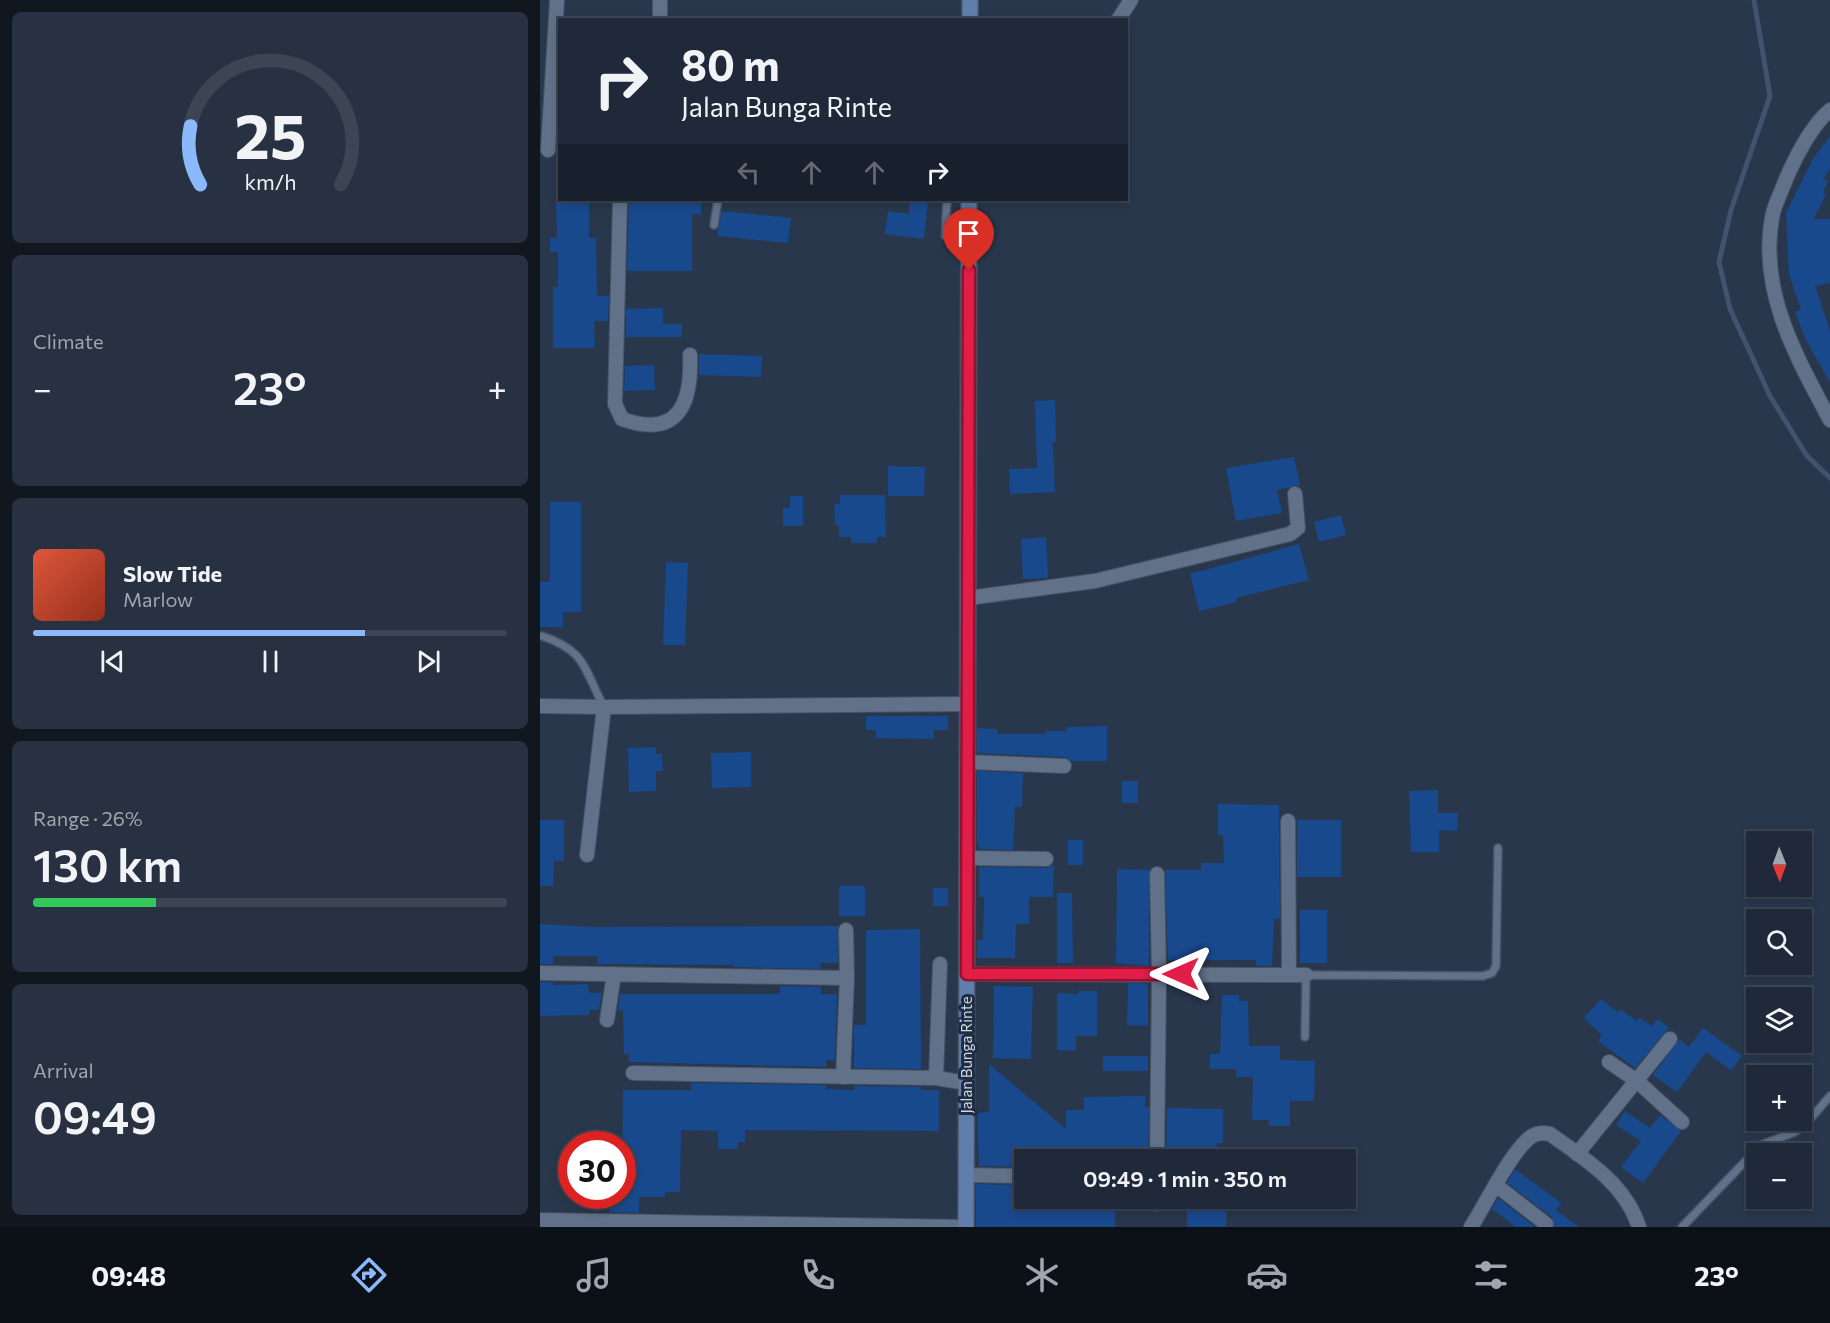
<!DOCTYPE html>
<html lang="en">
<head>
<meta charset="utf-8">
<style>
  :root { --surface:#1f2939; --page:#273141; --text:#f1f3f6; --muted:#a1a6ae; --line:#3c4553; --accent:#8cb9fc }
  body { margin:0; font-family:Commissioner,sans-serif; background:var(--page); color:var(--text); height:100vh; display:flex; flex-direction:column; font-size:22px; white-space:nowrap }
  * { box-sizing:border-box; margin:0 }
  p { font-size:20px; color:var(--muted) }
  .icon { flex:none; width:33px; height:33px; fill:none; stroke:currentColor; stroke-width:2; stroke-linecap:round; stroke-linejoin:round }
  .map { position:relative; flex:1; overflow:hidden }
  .drawer { display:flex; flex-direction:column; gap:12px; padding:12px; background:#11171f; width:540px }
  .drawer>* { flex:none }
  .guide { position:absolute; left:18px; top:18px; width:570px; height:183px; border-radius:0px; box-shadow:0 3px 9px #0003,0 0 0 2px var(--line); background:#1f2939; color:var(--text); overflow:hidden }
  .needle { width:39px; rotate:179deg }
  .fabs { position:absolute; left:1206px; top:831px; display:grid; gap:12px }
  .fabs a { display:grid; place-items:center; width:66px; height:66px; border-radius:0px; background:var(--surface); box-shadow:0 3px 9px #0003,0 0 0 2px var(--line); font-size:30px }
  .speed { position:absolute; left:18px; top:1131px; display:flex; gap:12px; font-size:30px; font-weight:700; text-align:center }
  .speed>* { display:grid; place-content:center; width:78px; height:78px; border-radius:50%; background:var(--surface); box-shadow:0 3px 9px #0003,0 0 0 2px var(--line); line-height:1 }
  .speed .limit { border:9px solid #d22; background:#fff; color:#111 }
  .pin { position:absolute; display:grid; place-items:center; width:51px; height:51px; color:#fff; margin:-62px -26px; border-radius:50% 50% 50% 0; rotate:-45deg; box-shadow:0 0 6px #0007 }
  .pin .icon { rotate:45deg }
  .me { position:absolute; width:66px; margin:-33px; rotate:270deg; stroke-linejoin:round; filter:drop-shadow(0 0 4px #0008) }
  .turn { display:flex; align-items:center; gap:21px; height:126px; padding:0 24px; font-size:27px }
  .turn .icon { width:78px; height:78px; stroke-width:2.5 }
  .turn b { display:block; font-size:42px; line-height:51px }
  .lanes { display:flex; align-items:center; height:57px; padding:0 24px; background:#0003; justify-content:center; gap:30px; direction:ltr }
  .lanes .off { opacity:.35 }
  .big { font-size:45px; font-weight:600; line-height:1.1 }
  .drawer .tile { flex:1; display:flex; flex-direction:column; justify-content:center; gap:9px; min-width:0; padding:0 21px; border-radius:9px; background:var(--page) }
  .drawer .dial { align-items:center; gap:0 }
  .dial svg { height:156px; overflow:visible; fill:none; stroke:var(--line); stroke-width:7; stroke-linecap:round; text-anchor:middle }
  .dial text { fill:var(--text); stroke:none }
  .song { display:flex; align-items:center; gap:18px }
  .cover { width:72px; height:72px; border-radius:9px; background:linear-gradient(135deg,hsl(10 70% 55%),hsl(10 70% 35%)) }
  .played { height:6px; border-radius:3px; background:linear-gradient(90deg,var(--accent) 70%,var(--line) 70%) }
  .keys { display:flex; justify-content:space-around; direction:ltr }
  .heat { display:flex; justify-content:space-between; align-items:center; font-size:33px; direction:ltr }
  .charge { height:9px; border-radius:4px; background:linear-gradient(90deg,#34c759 26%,var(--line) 0) }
  .trip { position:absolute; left:474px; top:1149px; width:342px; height:60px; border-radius:0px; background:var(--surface); box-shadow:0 3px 9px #0003,0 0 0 2px var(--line); font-weight:600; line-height:60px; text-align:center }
  .menu { display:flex; height:96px; justify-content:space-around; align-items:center; background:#0c1017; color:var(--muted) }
  .menu .icon { width:42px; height:42px }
  .menu .on { color:var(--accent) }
  .menu b { font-size:27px; color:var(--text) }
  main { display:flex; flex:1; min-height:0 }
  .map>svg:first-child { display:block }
</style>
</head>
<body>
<main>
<section class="drawer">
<div class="tile dial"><svg viewBox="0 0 100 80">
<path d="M14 69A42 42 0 1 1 86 69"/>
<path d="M14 69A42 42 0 0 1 9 39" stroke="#8cb9fc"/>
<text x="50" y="56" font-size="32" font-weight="700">25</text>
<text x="50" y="72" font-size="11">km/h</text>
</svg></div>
<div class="tile"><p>Climate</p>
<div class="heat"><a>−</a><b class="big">23°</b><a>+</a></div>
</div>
<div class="tile">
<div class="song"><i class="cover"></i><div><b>Slow Tide</b><p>Marlow</p></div></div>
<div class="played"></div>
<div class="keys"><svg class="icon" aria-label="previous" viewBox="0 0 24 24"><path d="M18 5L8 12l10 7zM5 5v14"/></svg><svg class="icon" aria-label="pause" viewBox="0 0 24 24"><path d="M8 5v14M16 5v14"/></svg><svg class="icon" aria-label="next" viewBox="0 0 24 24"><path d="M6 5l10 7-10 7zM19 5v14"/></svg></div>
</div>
<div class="tile"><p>Range · 26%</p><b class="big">130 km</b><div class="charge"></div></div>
<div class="tile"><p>Arrival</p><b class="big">09:49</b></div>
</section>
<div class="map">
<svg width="1290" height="1227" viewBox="0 0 1290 1227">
  <rect width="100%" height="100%" fill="#29374c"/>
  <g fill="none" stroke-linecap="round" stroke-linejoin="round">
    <!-- stream -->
    <path stroke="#40536f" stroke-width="5" d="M1214 0 1230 96 1191 210 1179 262 1190 309 1230 396 1267 456 1290 478"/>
  </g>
  <!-- building -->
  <g fill="#19498d">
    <path d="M1290 136V169L1283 179 1288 181 1283 193 1286 194 1274 219H1290V283L1275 286 1290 331V382L1267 342 1255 312 1261 310 1249 274 1246 213 1273 159Z"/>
    <path d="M16 200H49V238H56L57 296H69L68 321H54L55 348H13V287H18V252H10V238H17Z"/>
    <path d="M89 200H161V214H152V271H87Z"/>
    <path d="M369 200H388L384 239 345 234 348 211 369 214Z"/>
    <path d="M182 211 251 218 248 243 177 236Z"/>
    <path d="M123 308V324H142V337H86V309Z"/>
    <path d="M159 354 222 356 221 377 159 375Z"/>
    <path d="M114 365 115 390 84 391 85 366Z"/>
    <path d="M515 400 516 442H513L515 492 470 494 469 469 497 468 495 401Z"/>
    <path d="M754 457 760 485 737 490 742 513 696 521 686 468Z"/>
    <path d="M348 466 385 467 384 496H348Z"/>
    <path d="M300 495H345L346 537H337V543H311V537H299V525H295L294 504H300Z"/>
    <path d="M250 496H263V526H243V508H250Z"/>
    <path d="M10 502H41V612H23V627H0V582H10Z"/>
    <path d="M801 515 806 535 779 542 774 522Z"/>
    <path d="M506 537 508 578 483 579 481 539Z"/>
    <path d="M759 544 769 580 696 598 697 602 659 611 650 574Z"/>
    <path d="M126 562 148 563 145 645H123Z"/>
    <path d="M326 716H408V730H394V739L336 738V730H326Z"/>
    <path d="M567 726V761H532L524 757 437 753V728L457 729V734H505V731H527V727Z"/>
    <path d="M116 747V754H122L123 771H116V791L89 792 88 748Z"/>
    <path d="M211 752V787L172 788 171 753Z"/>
    <path d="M437 771 483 773 482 807H475L473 850 439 849V844H437Z"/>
    <rect x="582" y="781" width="16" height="22"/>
    <path d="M898 790V813H918L917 831 899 830V852H871L869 791Z"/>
    <path d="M678 804 739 805 740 919H734L732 966H716V960H628L625 870H661V863H684L683 835H678Z"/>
    <path d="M0 820H24V861H14L13 886H0Z"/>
    <rect x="757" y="820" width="44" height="57"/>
    <rect x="528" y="840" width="15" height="25"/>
    <path d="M514 865 513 897H489V924H476L475 958H437V940H443L444 897H439V867L506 868Z"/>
    <path d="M577 869 609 870V966L576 963Z"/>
    <rect x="299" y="886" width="26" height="30"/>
    <rect x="393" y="888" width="15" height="18"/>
    <path d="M517 893H532L533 963H517Z"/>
    <rect x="760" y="910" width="27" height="53"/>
    <path d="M0 924 53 927 298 926V963H280L281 969 193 967V965L57 964V956H13V964H0Z"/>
    <path d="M380 929 381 1069 314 1068V1025H326V930Z"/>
    <path d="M0 982H13V985L48 984 49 993H62L59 1010H49V1015L0 1016Z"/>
    <path d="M588 983 608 984V1026L587 1025Z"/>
    <path d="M240 986 281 987V994H297L295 1060H286V1067L89 1062V1054H84L83 1010H78L80 994H240Z"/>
    <path d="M454 986 493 987 491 1059 453 1058Z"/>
    <path d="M538 991H557V1036H536V1051L517 1050V993L538 994Z"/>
    <path d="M682 995H699V1001H708L709 1046H740V1060L775 1061 774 1101H750V1126H729V1120H712L713 1077H696V1069H670V1054H680Z"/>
    <path d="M1061 999 1078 1013 1080 1009 1097 1021 1100 1018 1112 1026 1117 1019 1129 1028 1095 1068 1058 1041 1062 1035 1044 1018Z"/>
    <path d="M1163 1028 1202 1056 1191 1070 1166 1052 1137 1092 1113 1075 1139 1039 1149 1047Z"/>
    <rect x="563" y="1056" width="45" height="15"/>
    <path d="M449 1064 526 1129V1110H544V1097L605 1096V1107H609L608 1159 484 1160V1167L439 1166 437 1113 449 1112Z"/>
    <path d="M151 1083 286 1085V1089L314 1090V1086L381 1087V1090H399V1131L205 1130V1142H198V1149H178V1131L141 1130 140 1192H125V1197H99V1213L70 1212V1196H82L83 1090H151Z"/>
    <path d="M627 1108 683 1109V1143H677V1160H626Z"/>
    <path d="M1085 1111 1110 1128 1120 1115 1141 1131 1103 1183 1081 1167 1101 1141 1076 1125Z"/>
    <path d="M975 1169 1021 1203 1016 1210 1039 1227H1014L1012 1217 967 1183Z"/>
    <path d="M436 1184 484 1185V1198H575V1227H436Z"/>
    <path d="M647 1198H687L686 1227H647Z"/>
    <path d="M958 1198 995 1227H976L952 1209Z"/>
  </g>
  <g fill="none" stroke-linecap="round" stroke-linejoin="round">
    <defs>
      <g id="lane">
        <path d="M174 225 178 200"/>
        <path d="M405 236 407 200"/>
        <path d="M2 636C47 651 44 670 64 707"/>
        <path d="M765 1037 766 975 943 976 952 973 956 966 958 848"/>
        <path d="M1142 1227 1221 1145 1255 1132 1265 1125 1290 1096"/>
      </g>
      <g id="street">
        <path d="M120 20V0"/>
        <path d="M578 20 591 0"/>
        <path d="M1290 110C1270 127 1256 156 1246 179 1242 190 1236 202 1233 213 1217 289 1256 356 1290 420"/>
        <path d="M8 150 17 0"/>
        <path d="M80 200 75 404 82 419C138 439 152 404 150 355"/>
        <path d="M428 598 555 581 750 534 758 528 755 494"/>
        <path d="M0 706 64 707 428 704"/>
        <path d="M428 762 524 766"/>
        <path d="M748 821 749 973"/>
        <path d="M47 855 64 707"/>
        <path d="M427 858 506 859"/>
        <path d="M0 973 307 978"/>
        <path d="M427 974 766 975"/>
        <path d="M67 1020 74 974"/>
        <path d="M1069 1062 1097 1081 1142 1122"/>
        <path d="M93 1073 396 1078 427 1083"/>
        <path d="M303 1077 307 978 306 930"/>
        <path d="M396 1078 400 964"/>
        <path d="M1037 1154 1130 1039"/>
        <path d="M617 1160 619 974 617 874"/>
        <path d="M426 1175 484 1176"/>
        <path d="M957 1186 1006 1224"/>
        <path d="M616 1204V1198"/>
        <path d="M0 1220 426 1227"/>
        <path d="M931 1227C945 1205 973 1148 992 1136 998 1132 1004 1133 1010 1134 1046 1160 1085 1183 1099 1227"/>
      </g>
      <g id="secondary">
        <path d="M430 20V0"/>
        <path d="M426 1227 429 200"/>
      </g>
    </defs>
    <!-- lane casing -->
    <use href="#lane" stroke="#465263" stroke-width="10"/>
    <!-- street casing -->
    <use href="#street" stroke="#465263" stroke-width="16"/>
    <!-- secondary casing -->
    <use href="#secondary" stroke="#465263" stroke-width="18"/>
    <!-- lane -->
    <use href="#lane" stroke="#617189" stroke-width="7"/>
    <!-- street -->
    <use href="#street" stroke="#617189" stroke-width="14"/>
    <!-- secondary -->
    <use href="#secondary" stroke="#5f7eab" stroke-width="15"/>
  </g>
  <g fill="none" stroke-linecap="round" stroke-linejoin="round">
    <defs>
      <path id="route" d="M429 270 427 974H641"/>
    </defs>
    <!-- route casing -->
    <use href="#route" stroke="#92132f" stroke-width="15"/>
    <!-- route -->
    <use href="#route" stroke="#e11d48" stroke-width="10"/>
  </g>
  <g text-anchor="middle" stroke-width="6" stroke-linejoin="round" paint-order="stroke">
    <!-- street labels -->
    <g font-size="15" fill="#ced7e4" stroke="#1f2c41">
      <text transform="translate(427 1055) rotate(-90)" y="5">Jalan Bunga Rinte</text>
    </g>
  </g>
</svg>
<div class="fabs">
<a><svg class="needle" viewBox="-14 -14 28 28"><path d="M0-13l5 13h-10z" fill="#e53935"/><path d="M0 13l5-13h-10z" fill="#a1a6ae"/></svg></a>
<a><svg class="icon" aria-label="search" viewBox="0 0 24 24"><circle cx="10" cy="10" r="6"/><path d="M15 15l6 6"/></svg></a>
<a><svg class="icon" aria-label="layers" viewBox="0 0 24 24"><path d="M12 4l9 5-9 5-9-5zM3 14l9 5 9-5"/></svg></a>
<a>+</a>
<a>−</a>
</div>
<div class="speed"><div class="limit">30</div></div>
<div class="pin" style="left:429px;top:270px;background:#d93025"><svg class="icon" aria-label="arrive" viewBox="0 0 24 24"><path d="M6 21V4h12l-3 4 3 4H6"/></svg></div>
<svg class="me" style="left:641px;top:974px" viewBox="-20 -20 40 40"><path d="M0-17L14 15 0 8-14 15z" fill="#e11d48" stroke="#fff" stroke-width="4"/></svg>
<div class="trip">09:49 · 1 min · 350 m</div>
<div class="guide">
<div class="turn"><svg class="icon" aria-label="right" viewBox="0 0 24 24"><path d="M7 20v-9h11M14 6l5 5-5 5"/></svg><div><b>80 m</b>Jalan Bunga Rinte</div></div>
<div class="lanes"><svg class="icon off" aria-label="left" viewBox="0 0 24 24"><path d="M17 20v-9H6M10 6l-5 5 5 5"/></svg><svg class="icon off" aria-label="ahead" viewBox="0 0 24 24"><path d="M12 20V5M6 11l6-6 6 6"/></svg><svg class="icon off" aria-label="ahead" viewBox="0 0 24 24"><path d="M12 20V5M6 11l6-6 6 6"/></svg><svg class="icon" aria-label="right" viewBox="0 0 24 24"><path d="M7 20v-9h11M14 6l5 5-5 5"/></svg></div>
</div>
</div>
</main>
<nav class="menu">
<b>09:48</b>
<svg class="icon on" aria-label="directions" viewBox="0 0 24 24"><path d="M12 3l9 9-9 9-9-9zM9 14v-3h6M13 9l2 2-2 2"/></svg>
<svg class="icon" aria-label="music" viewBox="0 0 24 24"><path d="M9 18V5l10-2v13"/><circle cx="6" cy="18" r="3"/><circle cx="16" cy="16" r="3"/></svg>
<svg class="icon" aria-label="phone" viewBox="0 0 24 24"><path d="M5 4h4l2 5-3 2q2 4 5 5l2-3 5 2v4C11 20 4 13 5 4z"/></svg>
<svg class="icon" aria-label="climate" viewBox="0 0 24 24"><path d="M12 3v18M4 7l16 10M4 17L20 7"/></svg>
<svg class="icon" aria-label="car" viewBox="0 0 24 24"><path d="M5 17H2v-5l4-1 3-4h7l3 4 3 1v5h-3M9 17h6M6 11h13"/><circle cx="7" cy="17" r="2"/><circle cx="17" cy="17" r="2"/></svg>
<svg class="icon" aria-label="filters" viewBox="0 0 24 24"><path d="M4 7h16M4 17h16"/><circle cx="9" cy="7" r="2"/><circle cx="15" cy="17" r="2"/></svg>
<b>23°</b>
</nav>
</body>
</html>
